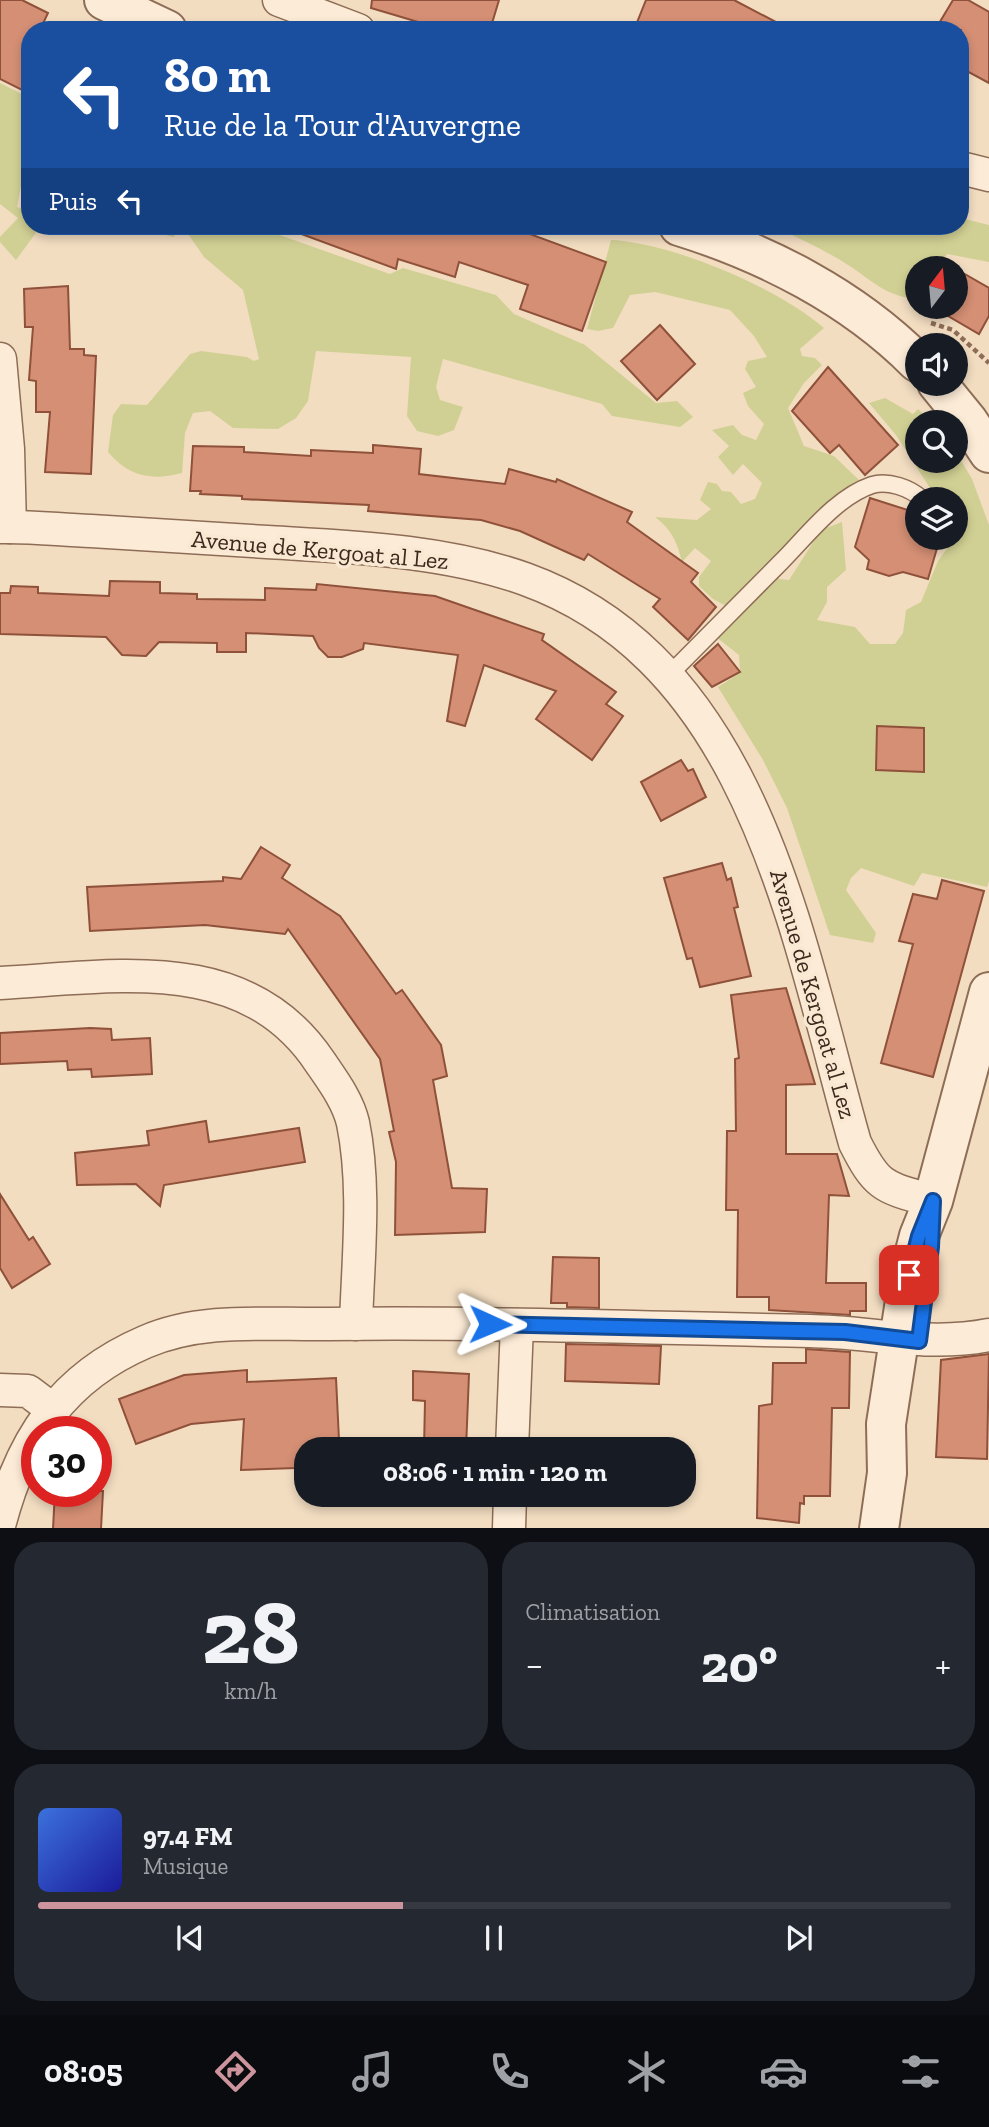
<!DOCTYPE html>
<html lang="fr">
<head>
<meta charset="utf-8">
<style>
  :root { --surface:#171b24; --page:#242831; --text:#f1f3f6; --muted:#9ea1a6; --line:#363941; --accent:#cd949e }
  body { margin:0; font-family:"Zilla Slab",serif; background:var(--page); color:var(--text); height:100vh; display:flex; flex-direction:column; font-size:26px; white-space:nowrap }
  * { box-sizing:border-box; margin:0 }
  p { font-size:23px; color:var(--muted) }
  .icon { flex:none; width:38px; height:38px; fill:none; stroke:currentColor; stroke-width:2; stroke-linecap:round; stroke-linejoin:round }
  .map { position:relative; height:1528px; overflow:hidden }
  .drawer { display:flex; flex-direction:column; gap:14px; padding:14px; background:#0d0f14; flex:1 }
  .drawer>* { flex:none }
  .hud { position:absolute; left:21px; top:21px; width:948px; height:214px; border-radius:28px; box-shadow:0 4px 10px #0003; background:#1a4fa0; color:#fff; overflow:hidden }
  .needle { width:46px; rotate:16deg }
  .buttons { position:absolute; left:905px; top:256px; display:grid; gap:14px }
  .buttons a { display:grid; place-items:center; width:63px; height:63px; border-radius:50%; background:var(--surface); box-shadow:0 4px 10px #0003; font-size:35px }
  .speed { position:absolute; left:21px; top:1416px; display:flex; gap:14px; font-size:35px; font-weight:700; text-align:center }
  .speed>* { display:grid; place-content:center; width:91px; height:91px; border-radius:50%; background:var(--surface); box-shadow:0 4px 10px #0003; line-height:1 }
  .speed .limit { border:10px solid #d22; background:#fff; color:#111 }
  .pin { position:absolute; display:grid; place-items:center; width:60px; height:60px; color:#fff; margin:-30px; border-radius:14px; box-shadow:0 4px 10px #0006 }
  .me { position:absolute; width:77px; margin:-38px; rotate:91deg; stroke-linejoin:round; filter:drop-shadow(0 0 5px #0008) }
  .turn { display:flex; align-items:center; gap:24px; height:147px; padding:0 28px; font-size:32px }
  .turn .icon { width:91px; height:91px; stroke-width:2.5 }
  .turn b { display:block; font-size:49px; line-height:60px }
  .then { display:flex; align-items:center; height:66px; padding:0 28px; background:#0003; gap:14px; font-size:26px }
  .big { font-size:52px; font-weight:700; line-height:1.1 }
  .drawer .widget { flex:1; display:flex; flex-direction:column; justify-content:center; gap:10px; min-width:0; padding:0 24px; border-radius:28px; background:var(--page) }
  .drawer .dial { align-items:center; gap:0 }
  .dial b { font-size:91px; line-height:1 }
  .song { display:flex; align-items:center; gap:21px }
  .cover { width:84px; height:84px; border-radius:10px; background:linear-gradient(135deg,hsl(220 70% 55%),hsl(240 70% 35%)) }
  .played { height:7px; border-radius:4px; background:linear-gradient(90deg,var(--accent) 40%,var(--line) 40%) }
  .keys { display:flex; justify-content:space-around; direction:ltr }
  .heat { display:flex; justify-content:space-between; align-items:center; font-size:38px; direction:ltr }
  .drawer .tiles { flex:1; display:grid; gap:14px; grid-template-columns:1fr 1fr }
  .widget:last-child { grid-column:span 2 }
  .trip { position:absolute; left:294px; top:1437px; width:402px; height:70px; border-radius:28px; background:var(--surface); box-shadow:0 4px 10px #0003; font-weight:700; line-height:70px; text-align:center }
  .menu { display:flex; height:112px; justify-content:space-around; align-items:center; background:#090b0e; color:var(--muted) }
  .menu .icon { width:49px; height:49px }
  .menu .on { color:var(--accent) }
  .menu b { font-size:32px; color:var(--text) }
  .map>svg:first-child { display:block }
</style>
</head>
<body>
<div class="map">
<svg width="989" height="1529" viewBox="0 0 989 1529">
  <rect width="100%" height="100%" fill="#f2ddc1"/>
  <!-- green -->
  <g fill="#d1d094">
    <path d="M0 83 30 98V187L21 186 17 207 30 211V226H41L16 260 0 242V237L18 218 0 204Z"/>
    <path d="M961 218 989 225V262L947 254 938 268H917V298C889 299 870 279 848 265 825 250 798 238 774 226H961Z"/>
    <path d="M129 226H254L390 274 403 268 496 295 514 314 585 345 656 403 677 401 693 417 680 427 612 416 602 404 443 359 436 387 440 400 463 407 454 430 438 436 417 431 407 416 411 357 316 351 308 401 296 418 278 429 233 428 210 411 193 413 185 433 182 473C152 481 129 477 108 452L113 415 121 404 147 405 190 354 201 351 247 357 254 361 259 359 243 290 204 257 186 231 177 226 174 237Z"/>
    <path d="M611 240C673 243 778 288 824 328L800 349 802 356 815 358 822 365 804 383 788 408 804 446 834 456 859 480C828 501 803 529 775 555L779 579 789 580 821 530 842 522 846 570 827 587V602L817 620 855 627 870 644H895L903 633 906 610 921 602 938 561 951 543 949 537H956V499H937L896 435 869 403 885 398 913 414 918 409 932 422H917V460H956V452L972 479 989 525V881L987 887 922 873 914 886 861 868 851 878 846 890 876 933 873 943 830 935 787 808 763 760 718 687 740 673 739 655 707 630 726 606 713 599 699 586V577L711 561 695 548 682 562C677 542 672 530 655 517L697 520 711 509 700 500 708 482 717 484 722 491 731 492 741 504 755 499 762 483 743 464 733 475 718 457 729 446 712 430 733 425 742 435 756 440 764 424 748 406 743 393 756 387 745 369 748 361 767 357 754 336 730 310 655 292 630 295 613 328 598 331 587 329Z"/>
  </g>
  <!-- building -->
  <g fill="#d48f74" stroke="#8f513a" stroke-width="2">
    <path d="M0 0H22L48 13 40 30H30V94L0 79Z"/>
    <path d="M372 0H499L490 30H445L371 8Z"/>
    <path d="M646 0H734L791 30H634Z"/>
    <path d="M953 0H968L989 12V83L961 68V30H935Z"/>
    <path d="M288 226H508L606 262 582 331 520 309 528 285 459 262 455 277 398 259 396 269 288 229Z"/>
    <path d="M956 269 989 288V316L979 334 931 306H956Z"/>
    <path d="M68 286 70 349H84V355L96 356 91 474 45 472 50 412H36V381L29 380 33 327H25L24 289Z"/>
    <path d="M660 325 695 364 657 400 621 361Z"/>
    <path d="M828 367 898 445 865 475 839 445 830 453 792 411Z"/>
    <path d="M373 445 421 449 419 474 505 484 509 469 556 482 557 479 632 512 627 522 698 573 691 582 716 607 688 640 653 607 660 599 588 554 584 560 520 531 481 520 368 511 369 505 242 499V496L200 494 201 491H190L193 446 244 447V452L311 456V450L373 453Z"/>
    <path d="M870 498 917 513 912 530 917 532V537L940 538 928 579 903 572 889 576 867 569 869 560 855 547Z"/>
    <path d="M110 581 160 582V593L197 594V599L265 600V588L316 590 317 584 435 596 544 634 542 640 616 692 606 704 623 716 592 760 536 719 556 691 484 665 465 726 447 721 458 655 364 643 363 649 342 657H328L319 648 313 636 246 633V652H217V643L159 642 146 656 122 655 106 637 0 634V593H10L11 586 38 587V593L109 596Z"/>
    <path d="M718 644 740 672 712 687 694 666Z"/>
    <path d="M877 726 924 728V772L876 770Z"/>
    <path d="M681 760 688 771 693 769 706 797 661 821 641 782Z"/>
    <path d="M261 847 290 865 282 878 340 916 396 994 402 990 441 1045 447 1076 433 1080 452 1188 487 1189 485 1232 395 1235 396 1162 389 1132 394 1131 380 1059 288 929 285 934 205 925 90 931 87 887 223 881V877L241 879Z"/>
    <path d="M722 863 727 880 731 878 738 907 734 908 751 976 700 987 692 958 687 959 664 878Z"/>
    <path d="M942 880 984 891 933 1077 881 1063 913 944 899 941 913 894 937 899Z"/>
    <path d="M786 988 815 1084 786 1085V1154H837L849 1196 829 1195 826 1283H866V1311H850V1315L769 1310V1297H737L738 1210H726L727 1131H736L735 1059 739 1058 731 995Z"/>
    <path d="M90 1028 111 1029 112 1040 150 1038 152 1074 92 1077 91 1069 68 1070 67 1061 0 1064V1033Z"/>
    <path d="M206 1121 209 1142 299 1128 305 1162 164 1185 160 1206 136 1184 77 1185 75 1153 149 1145 147 1131Z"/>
    <path d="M0 1194 29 1240 33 1237 50 1264 12 1288 0 1268Z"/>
    <path d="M553 1257 599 1258V1308L567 1307V1303H551Z"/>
    <path d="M566 1344 661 1346 659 1384 565 1381Z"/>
    <path d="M806 1349 850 1352 849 1408H832L830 1496H804V1504L800 1503 799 1523 757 1518 759 1406 772 1404 773 1363H806Z"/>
    <path d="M989 1354 987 1459 936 1457 941 1360Z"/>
    <path d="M247 1370V1382L336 1378 339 1440 309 1441 295 1468 241 1470 244 1419 191 1424 136 1444 119 1399 184 1375Z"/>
    <path d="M413 1371 469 1374 466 1449H424L425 1401 413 1400Z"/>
    <path d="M55 1491H103L101 1529H53Z"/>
  </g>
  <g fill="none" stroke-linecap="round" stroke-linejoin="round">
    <defs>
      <path id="service" d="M667 677C705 639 743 600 781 562 807 536 836 497 872 485 888 480 910 488 922 499"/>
      <g id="minor">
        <path d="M279 0 358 30"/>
        <path d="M961 168 989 175"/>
        <path d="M0 359 8 449 10 527"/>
        <path d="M0 527C30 526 61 530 91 531 150 535 209 538 267 542 352 547 444 550 525 579 755 662 797 939 855 1143 878 1189 885 1187 933 1201"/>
        <path d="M0 983C115 977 246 951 320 1062 333 1081 348 1101 353 1123 366 1187 358 1259 356 1324"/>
        <path d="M0 1390 28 1391 52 1409"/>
        <path d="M512 1449 517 1325"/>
        <path d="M0 1522C22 1439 63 1377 145 1342 202 1317 268 1325 328 1324 489 1322 649 1328 810 1331 870 1332 929 1347 989 1335"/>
        <path d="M509 1529 510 1494"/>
      </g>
      <g id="tertiary">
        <path d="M104 0 167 30"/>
        <path d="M679 226C766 253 852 297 917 362"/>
        <path d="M937 383 968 421 989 453"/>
        <path d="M879 1529 887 1473 886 1424 909 1275 919 1236 933 1201 989 992"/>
      </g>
    </defs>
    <!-- service casing -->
    <use href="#service" stroke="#8e6d57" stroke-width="19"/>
    <!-- minor casing -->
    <use href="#minor" stroke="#8e6d57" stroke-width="35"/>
    <!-- tertiary casing -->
    <use href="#tertiary" stroke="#8e6d57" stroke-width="42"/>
    <!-- path -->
    <path stroke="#8e6d57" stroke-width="4.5" stroke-dasharray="5 3.5" stroke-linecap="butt" d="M931 323 953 330 989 363"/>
    <!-- service -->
    <use href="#service" stroke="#fcebd6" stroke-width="16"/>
    <!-- minor -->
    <use href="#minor" stroke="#fcebd6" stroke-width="32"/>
    <!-- tertiary -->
    <use href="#tertiary" stroke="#fcebd6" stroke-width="38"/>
  </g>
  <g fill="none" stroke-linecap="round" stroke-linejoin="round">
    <defs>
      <path id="route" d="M490 1324 845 1332 919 1341 931 1247 933 1201 919 1236 909 1275"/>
    </defs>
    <!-- route casing -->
    <use href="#route" stroke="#114b97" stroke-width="18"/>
    <!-- route -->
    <use href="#route" stroke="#1a73e8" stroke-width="12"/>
  </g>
  <g text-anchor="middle" stroke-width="7" stroke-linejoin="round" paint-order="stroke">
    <!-- street labels -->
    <g font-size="24" fill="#3c281c" stroke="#f9e8d2">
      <text transform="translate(320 550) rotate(5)" y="8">Avenue de Kergoat al Lez</text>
      <text transform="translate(813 994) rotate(74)" y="8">Avenue de Kergoat al Lez</text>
    </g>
  </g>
</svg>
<div class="buttons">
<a><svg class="needle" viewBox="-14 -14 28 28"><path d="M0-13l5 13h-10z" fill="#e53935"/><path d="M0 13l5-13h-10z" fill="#9ea1a6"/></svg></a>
<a><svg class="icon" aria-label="sound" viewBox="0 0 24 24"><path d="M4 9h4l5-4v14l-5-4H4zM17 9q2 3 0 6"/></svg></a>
<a><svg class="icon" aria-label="search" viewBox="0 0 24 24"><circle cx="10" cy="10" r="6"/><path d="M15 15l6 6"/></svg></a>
<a><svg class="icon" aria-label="layers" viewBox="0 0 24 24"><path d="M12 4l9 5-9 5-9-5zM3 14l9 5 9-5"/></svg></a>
</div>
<div class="speed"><div class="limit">30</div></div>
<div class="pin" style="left:909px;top:1275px;background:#d93025"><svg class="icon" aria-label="arrive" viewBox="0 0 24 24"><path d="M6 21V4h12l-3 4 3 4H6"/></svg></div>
<svg class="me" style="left:490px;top:1324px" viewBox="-20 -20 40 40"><path d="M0-17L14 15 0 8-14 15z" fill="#1a73e8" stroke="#fff" stroke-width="4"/></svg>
<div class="trip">08:06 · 1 min · 120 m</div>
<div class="hud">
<div class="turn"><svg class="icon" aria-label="left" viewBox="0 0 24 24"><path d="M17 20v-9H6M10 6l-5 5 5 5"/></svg><div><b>80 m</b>Rue de la Tour d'Auvergne</div></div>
<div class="then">Puis<svg class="icon" aria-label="left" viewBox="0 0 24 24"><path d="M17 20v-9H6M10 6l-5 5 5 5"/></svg></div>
</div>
</div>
<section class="drawer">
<div class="tiles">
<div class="widget dial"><b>28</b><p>km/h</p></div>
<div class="widget"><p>Climatisation</p>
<div class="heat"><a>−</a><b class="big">20°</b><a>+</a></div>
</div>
<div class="widget">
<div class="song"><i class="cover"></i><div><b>97.4 FM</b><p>Musique</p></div></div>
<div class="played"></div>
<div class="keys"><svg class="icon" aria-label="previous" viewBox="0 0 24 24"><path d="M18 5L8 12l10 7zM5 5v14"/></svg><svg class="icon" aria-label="pause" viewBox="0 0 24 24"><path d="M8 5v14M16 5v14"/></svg><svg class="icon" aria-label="next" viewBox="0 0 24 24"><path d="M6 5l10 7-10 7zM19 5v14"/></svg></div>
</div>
</div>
</section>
<nav class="menu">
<b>08:05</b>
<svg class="icon on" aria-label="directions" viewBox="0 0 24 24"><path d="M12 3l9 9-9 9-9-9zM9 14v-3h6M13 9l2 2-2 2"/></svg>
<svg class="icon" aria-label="music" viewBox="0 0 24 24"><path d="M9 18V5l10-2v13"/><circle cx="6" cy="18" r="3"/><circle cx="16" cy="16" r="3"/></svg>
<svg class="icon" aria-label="phone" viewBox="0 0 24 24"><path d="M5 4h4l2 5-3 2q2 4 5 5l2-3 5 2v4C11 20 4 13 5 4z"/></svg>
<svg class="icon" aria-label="climate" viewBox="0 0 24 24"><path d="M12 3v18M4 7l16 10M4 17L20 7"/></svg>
<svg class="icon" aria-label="car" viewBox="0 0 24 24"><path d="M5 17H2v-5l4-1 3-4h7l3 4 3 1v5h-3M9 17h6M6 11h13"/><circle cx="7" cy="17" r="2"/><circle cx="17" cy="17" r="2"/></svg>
<svg class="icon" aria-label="filters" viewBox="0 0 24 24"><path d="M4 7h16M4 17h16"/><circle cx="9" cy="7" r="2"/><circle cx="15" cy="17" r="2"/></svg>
</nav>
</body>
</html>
